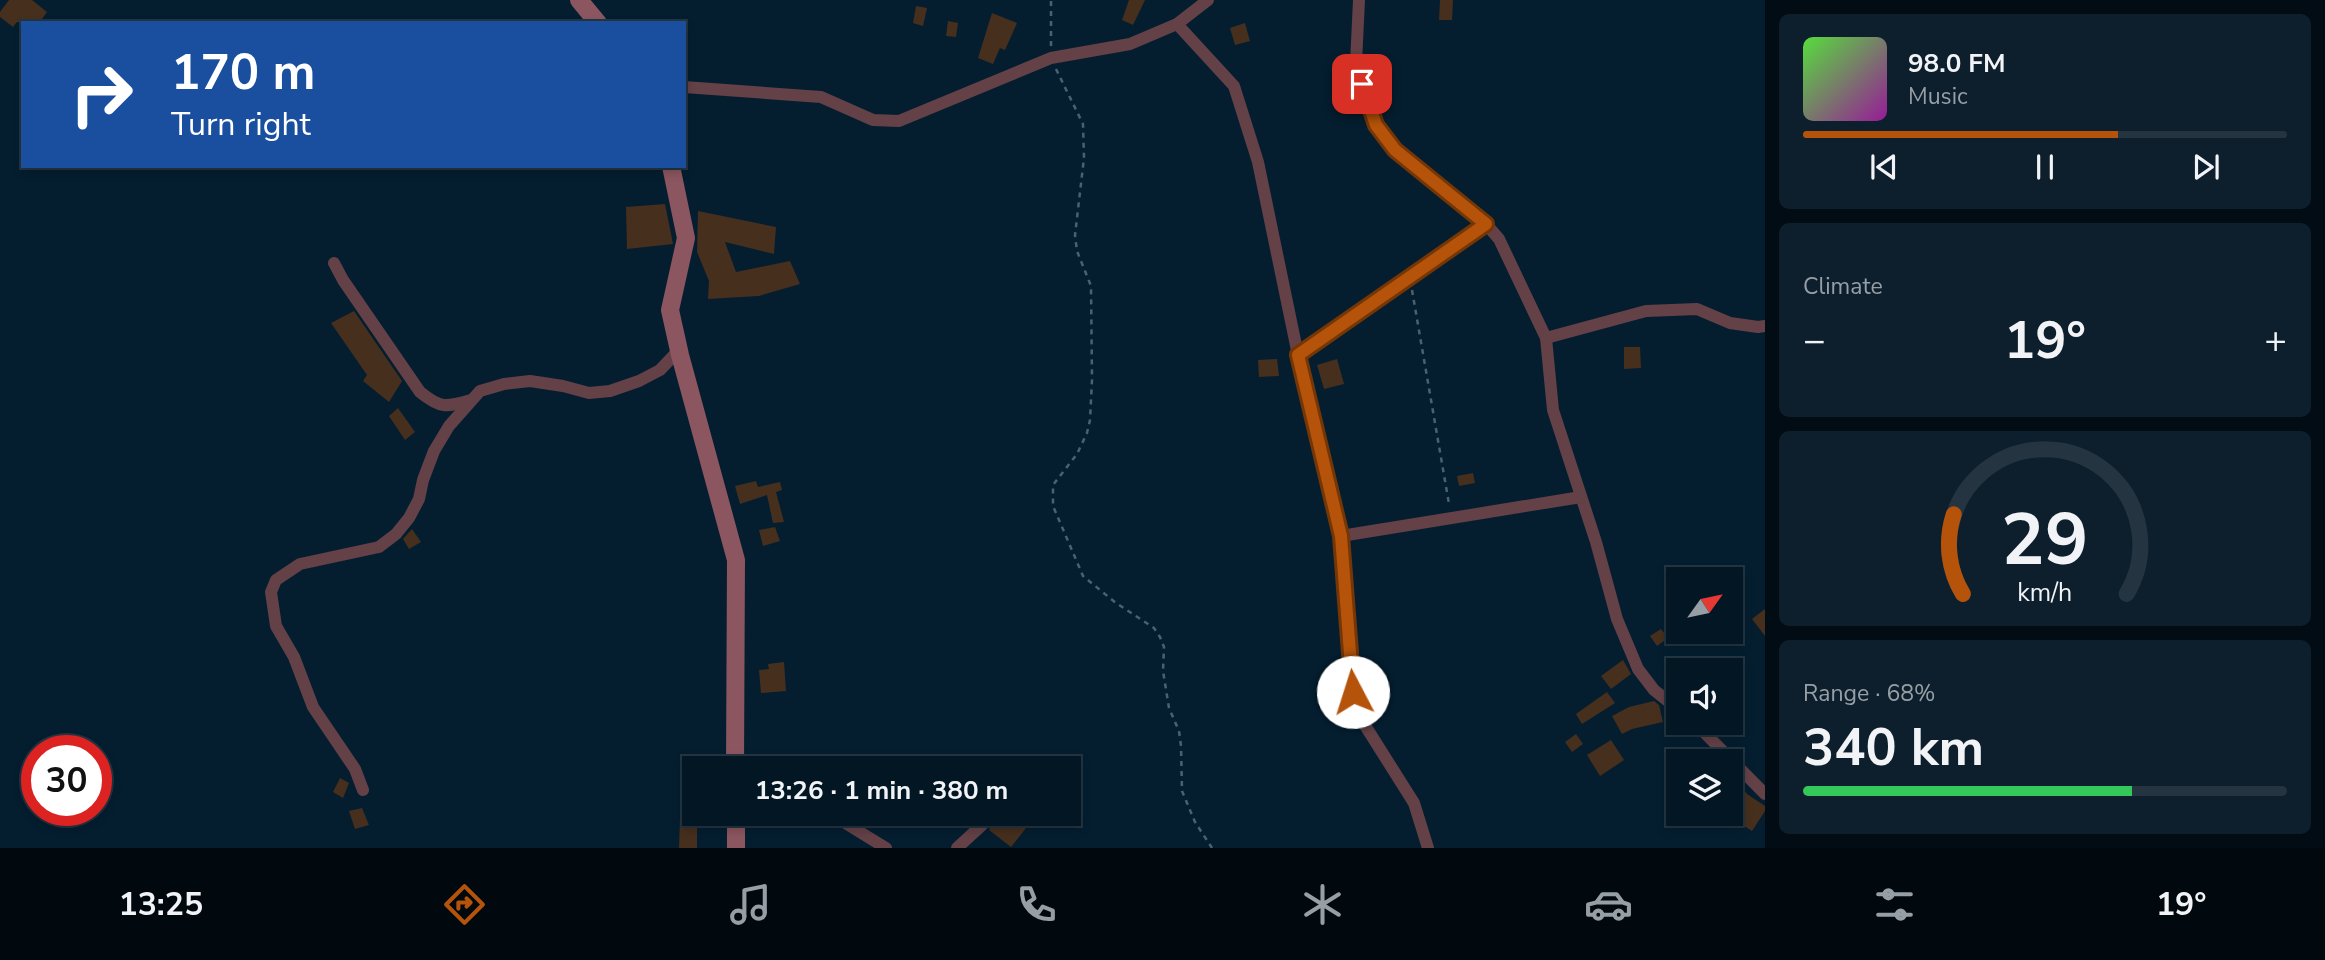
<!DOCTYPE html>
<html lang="en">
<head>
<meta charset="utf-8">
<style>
  :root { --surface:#031624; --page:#0d1f2c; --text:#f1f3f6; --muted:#979fa6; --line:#243541; --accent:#b45309 }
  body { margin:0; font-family:"Nunito Sans",sans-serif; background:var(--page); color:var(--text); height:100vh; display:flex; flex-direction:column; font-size:26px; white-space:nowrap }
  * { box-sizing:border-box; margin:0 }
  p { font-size:23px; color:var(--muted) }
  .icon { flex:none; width:38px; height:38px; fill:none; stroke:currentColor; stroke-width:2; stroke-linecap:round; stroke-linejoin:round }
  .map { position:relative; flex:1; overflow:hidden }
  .side { display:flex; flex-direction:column; gap:14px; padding:14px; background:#020c14; width:560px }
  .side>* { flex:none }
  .top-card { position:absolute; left:21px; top:21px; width:665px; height:147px; border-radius:0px; box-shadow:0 4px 10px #0003,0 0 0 2px var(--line); background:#1a4fa0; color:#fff; overflow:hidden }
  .needle { width:46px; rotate:57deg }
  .buttons { position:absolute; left:1666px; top:567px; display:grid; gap:14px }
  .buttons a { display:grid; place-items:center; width:77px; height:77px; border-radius:0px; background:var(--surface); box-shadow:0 4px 10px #0003,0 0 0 2px var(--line); font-size:35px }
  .speed { position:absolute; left:21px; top:735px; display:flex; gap:14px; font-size:35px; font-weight:700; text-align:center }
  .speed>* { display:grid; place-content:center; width:91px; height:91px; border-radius:50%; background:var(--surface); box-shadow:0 4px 10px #0003,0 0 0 2px var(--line); line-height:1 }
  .speed .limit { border:10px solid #d22; background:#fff; color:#111 }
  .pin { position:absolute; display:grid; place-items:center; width:60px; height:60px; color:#fff; margin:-30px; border-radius:14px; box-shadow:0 4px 10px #0006 }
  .me { position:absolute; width:77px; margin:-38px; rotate:355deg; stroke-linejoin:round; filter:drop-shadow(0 0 5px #0008) }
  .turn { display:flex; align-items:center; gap:24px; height:147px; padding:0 35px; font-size:32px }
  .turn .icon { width:91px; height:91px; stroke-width:2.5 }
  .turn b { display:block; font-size:49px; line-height:60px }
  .big { font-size:52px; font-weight:700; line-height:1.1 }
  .side .tile { flex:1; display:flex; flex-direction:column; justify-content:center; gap:10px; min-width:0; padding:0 24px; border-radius:10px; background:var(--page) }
  .side .dial { align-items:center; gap:0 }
  .dial svg { height:182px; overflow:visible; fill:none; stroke:var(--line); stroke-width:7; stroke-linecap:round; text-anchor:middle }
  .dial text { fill:var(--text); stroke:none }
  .song { display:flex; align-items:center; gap:21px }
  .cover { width:84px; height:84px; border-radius:10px; background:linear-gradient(135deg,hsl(110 70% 55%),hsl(300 70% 35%)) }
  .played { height:7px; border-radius:4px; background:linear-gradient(90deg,var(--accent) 65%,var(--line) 65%) }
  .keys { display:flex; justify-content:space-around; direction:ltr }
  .heat { display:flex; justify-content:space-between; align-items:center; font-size:38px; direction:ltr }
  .charge { height:10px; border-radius:5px; background:linear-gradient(90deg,#34c759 68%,var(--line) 0) }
  .trip { position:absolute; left:682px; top:756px; width:399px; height:70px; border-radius:0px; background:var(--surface); box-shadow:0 4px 10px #0003,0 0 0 2px var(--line); font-weight:700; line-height:70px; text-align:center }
  .menu { display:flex; height:112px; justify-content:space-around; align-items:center; background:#01090e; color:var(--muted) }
  .menu .icon { width:49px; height:49px }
  .menu .selected { color:var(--accent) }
  .menu b { font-size:32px; color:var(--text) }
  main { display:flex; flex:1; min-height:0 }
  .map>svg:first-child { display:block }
</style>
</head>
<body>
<main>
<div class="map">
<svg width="1765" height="848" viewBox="0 0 1765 848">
  <rect width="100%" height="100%" fill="#041e30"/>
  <!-- building -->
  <g fill="#462f1d">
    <path d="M9 0H32L47 12 39 23 17 22 13 27 0 17V12Z"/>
    <path d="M1129 0H1145L1133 25 1122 20Z"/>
    <path d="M1440 0H1453L1452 20H1439Z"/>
    <path d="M916 6 927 8 923 26 913 23Z"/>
    <path d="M992 13 1017 23 1005 50 1000 48 993 64 978 58Z"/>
    <path d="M948 21 958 23 956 37 946 36Z"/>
    <path d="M1245 23 1250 41 1235 45 1230 28Z"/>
    <path d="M665 204 673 244 627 249 626 207Z"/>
    <path d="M698 211 776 227 774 254 725 242 736 272 790 261 800 284 759 296 708 299 709 281 697 252Z"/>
    <path d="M354 311 402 381 389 402 363 381 367 375 331 323Z"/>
    <path d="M1624 347H1640L1641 368 1624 369Z"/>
    <path d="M1277 359 1279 376 1259 377 1258 360Z"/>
    <path d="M1337 359 1344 384 1324 389 1317 365Z"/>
    <path d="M398 408 415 432 405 440 389 416Z"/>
    <path d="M1473 473 1475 483 1459 486 1457 476Z"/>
    <path d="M756 481 758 487 780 482 782 490 776 492 784 522 773 523 767 495 740 504 735 486Z"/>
    <path d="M775 527 780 541 763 546 759 530Z"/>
    <path d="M412 529 421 542 409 549 403 539Z"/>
    <path d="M1765 609V636L1752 619Z"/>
    <path d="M1661 629 1668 638 1657 646 1650 636Z"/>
    <path d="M1623 660 1631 674 1611 689 1601 676Z"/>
    <path d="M784 662 786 691 761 693 759 670 769 669 768 664Z"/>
    <path d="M1607 692 1615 703 1582 724 1576 714Z"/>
    <path d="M1654 701 1659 705 1663 722 1632 729 1622 734 1612 716 1629 707Z"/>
    <path d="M1576 734 1583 744 1572 752 1565 742Z"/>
    <path d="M1611 740 1624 760 1600 776 1587 755Z"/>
    <rect x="709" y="755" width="15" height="13"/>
    <path d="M1731 773 1747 794 1765 806V811L1752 831 1731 817Z"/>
    <path d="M340 778 349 783 343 798 333 792Z"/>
    <path d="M362 808 369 825 355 829 349 811Z"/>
    <path d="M1000 814H1009L1026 828 1011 847 989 830Z"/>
    <path d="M680 818 697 819V848H679Z"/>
  </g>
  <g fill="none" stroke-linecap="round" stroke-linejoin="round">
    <!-- path -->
    <g stroke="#4b6170" stroke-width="2.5" stroke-dasharray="5 5" stroke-linecap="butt">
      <path d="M1051 46V0"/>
      <path d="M1056 69 1083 124 1084 158 1075 235 1077 251 1091 286 1092 380 1090 420 1087 433 1077 454 1053 485V506L1083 576 1116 603 1154 628 1160 637 1164 647 1163 671 1169 708 1179 731 1181 746 1182 791 1195 822 1212 848"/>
      <path d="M1412 290 1449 504"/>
    </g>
    <!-- street -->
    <g stroke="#634147" stroke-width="12">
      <path d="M1359 0 1356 63 1376 125 1395 151 1486 224 1499 239 1546 338 1553 410 1596 542 1617 619 1638 669 1654 690 1678 709"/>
      <path d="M1177 24 1234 86 1258 162 1298 355 1341 536 1353 692 1361 719 1414 803 1428 848"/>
      <path d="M684 87 821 97 873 120 899 121 1051 58 1130 44 1177 24 1208 0"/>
      <path d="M334 263 343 280 420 392C441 409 446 407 471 400"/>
      <path d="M1546 338 1646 311 1697 309 1730 323 1758 327 1765 326"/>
      <path d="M1298 355 1486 224"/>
      <path d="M1341 536 1581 497"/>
      <path d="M1695 723 1765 794"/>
      <path d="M363 790 355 769 313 707 294 657 276 626 271 592 276 580 300 564 379 547 396 534 409 518 419 499 423 480 434 451 449 426 480 391 504 384 530 381 563 386 589 393 610 391 639 381 660 370 679 350"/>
      <path d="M810 814 842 821 886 848"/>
      <path d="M957 848 982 825"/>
    </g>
    <!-- secondary -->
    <g stroke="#8b565f" stroke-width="18">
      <path d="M579 0 598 23"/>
      <path d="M671 166 686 238 670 310 680 355 736 560 735 768"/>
      <path d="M736 814V848"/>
    </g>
  </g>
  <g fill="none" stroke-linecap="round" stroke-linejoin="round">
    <defs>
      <path id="route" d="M1353 692 1341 536 1298 355 1486 224 1395 150 1376 125 1362 84"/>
    </defs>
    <!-- route casing -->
    <use href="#route" stroke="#753606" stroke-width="18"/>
    <!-- route -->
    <use href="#route" stroke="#b45309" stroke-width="12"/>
  </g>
</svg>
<div class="buttons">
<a><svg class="needle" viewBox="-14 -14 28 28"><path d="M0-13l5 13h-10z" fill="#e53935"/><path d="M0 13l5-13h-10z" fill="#979fa6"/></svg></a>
<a><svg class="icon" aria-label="sound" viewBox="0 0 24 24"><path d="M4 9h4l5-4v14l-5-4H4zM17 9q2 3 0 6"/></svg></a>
<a><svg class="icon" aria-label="layers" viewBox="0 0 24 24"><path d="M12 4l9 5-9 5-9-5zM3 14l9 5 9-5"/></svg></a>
</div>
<div class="speed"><div class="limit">30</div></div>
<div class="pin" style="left:1362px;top:84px;background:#d93025"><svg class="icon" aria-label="arrive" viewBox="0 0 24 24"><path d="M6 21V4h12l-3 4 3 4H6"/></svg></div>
<svg class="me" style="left:1353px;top:692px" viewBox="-20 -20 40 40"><circle r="19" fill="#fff"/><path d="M0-13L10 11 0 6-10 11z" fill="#b45309"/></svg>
<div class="trip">13:26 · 1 min · 380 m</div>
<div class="top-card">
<div class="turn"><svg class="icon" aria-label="right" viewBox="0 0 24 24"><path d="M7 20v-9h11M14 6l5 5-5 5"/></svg><div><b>170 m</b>Turn right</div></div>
</div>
</div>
<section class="side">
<div class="tile">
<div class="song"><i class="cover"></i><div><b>98.0 FM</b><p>Music</p></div></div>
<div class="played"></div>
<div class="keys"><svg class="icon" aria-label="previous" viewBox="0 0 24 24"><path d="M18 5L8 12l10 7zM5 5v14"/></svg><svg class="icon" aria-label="pause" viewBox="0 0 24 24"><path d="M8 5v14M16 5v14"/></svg><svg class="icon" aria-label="next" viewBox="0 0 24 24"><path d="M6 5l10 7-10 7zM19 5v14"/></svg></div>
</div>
<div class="tile"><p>Climate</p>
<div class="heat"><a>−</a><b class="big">19°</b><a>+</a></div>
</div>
<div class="tile dial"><svg viewBox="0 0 100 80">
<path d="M14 69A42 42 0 1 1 86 69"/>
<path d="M14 69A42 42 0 0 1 10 34" stroke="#b45309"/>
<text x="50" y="56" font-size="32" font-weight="700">29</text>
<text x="50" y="72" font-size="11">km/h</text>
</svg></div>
<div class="tile"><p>Range · 68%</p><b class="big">340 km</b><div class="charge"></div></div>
</section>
</main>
<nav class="menu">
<b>13:25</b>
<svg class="icon selected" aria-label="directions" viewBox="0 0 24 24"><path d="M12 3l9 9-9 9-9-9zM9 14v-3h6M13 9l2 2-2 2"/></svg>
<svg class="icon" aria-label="music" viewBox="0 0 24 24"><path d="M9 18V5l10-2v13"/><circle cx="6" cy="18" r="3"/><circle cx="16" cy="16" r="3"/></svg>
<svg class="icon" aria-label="phone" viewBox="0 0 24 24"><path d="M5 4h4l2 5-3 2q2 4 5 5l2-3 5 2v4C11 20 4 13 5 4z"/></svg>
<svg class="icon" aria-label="climate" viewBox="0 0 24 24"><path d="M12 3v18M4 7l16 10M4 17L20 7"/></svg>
<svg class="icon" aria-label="car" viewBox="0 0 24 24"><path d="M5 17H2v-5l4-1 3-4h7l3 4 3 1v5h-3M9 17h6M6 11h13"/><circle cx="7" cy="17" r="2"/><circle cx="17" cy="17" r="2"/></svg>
<svg class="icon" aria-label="filters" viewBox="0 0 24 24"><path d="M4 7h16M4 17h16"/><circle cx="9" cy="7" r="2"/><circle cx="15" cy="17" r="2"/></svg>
<b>19°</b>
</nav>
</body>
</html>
